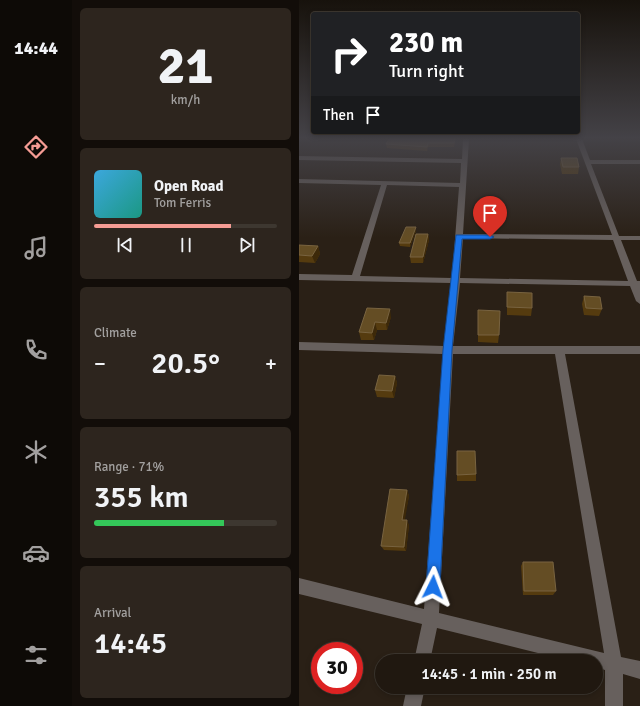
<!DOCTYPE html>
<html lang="en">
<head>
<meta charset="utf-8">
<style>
  :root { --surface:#201810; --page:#2d251e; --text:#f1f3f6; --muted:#a2a09f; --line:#3d3730; --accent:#f59c94 }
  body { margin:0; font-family:Signika,sans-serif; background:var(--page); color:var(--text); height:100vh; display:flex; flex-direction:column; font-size:15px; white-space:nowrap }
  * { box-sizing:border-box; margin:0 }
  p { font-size:13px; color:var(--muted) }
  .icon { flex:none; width:22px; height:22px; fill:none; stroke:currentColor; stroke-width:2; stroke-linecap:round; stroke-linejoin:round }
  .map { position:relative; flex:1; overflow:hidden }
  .side { display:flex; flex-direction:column; gap:8px; padding:8px; background:#120d09; width:227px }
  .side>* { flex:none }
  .guide { position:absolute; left:12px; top:12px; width:269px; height:122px; border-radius:4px; box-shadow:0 2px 6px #0003,0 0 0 1px var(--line); background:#202124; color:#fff; overflow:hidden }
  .speed { position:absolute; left:12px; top:642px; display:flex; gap:8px; font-size:20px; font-weight:700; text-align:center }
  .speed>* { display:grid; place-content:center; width:52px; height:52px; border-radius:50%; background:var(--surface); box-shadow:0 2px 6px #0003,0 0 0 1px var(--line); line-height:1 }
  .speed .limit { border:6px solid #d22; background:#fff; color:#111 }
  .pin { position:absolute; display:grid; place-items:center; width:34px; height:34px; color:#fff; margin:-41px -17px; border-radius:50% 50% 50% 0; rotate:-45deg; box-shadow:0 0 4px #0007 }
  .pin .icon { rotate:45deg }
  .me { position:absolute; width:44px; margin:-22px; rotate:3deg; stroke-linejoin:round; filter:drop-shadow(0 0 3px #0008) }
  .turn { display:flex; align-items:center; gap:14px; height:84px; padding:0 12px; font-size:18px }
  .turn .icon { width:52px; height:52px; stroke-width:2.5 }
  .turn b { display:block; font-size:28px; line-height:34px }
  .then { display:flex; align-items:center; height:38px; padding:0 12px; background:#0003; gap:8px; font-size:15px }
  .big { font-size:30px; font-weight:600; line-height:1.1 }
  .side .widget { flex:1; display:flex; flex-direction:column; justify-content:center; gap:6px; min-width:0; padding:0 14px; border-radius:6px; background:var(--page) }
  .side .dial { align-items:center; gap:0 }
  .dial b { font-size:52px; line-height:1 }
  .song { display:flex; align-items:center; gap:12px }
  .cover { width:48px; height:48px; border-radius:6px; background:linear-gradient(135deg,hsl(200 70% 55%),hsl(170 70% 35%)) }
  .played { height:4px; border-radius:2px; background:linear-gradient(90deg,var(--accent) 75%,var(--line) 75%) }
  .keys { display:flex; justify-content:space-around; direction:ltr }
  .heat { display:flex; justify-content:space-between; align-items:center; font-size:22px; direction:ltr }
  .charge { height:6px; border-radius:3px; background:linear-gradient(90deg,#34c759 71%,var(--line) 0) }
  .trip { position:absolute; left:76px; top:654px; width:228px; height:40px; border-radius:20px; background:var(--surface); box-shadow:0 2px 6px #0003,0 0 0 1px var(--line); font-weight:600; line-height:40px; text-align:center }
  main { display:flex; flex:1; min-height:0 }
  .menu { display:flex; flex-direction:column; width:72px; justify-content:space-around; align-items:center; background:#0d0a06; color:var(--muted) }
  .menu .icon { width:28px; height:28px }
  .menu .on { color:var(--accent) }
  .menu b { font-size:18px; color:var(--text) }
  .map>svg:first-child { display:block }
</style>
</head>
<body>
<main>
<nav class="menu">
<b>14:44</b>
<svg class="icon on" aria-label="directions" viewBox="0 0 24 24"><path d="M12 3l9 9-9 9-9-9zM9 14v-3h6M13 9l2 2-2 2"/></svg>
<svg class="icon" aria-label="music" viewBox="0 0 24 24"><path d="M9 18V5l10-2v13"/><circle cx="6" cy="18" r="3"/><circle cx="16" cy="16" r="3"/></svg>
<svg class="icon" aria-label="phone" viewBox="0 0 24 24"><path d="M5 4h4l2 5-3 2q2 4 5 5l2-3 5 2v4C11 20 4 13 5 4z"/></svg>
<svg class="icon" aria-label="climate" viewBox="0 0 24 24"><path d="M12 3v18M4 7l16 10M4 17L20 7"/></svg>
<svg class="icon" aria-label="car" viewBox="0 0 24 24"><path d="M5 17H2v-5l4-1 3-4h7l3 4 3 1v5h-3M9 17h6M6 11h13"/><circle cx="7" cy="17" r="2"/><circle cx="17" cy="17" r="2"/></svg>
<svg class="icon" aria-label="filters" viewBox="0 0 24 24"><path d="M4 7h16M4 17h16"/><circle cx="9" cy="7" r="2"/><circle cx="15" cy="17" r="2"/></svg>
</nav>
<section class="side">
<div class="widget dial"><b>21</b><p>km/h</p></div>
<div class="widget">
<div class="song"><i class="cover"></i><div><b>Open Road</b><p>Tom Ferris</p></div></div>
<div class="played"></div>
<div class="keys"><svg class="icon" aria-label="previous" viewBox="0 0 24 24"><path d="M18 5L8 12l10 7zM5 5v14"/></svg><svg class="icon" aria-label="pause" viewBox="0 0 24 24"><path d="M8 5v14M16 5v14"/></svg><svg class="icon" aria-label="next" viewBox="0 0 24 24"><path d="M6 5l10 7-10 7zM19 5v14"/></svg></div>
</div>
<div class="widget"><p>Climate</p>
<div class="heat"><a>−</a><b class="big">20.5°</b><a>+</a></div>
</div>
<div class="widget"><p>Range · 71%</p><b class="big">355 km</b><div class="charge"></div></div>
<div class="widget"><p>Arrival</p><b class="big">14:45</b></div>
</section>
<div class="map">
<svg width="341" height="706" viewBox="0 0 341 706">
  <rect width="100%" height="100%" fill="#2a2016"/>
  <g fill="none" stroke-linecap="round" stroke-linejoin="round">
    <!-- minor -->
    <g fill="#67605d" fill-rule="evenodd">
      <path d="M164 139H170L164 234 313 235 277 139H283L291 160H341V164H292L320 236H341V240H322L338 281H341V304L337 301 331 286 161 283 154 346H341V354H266L322 657 341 661V679L324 674V706H306V670L297 668V661H271L138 628 131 661H115L123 624 0 594V578L125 609 144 354 0 350V342L145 346 152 283 0 280V274L53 275 82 185 0 183V179L161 183 162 163 0 160V156L163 159ZM88 185 160 187 153 278 61 276ZM164 238 314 240 329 281 161 278ZM154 354H256L305 653 140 613Z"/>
      <path d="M108 687H126L122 706H104Z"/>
    </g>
  </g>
  <!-- wall -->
  <g fill="#553b0f">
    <path d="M157 139 155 147H129L128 151 88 148 87 144Z"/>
    <path d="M262 158 280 167 279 174H263L261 164Z"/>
    <path d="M117 231 111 247 101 246 100 243Z"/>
    <path d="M129 234 130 240 124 263H112L111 257Z"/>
    <path d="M0 245 19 246 21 254 16 263 0 262Z"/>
    <path d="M208 292 233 308 232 316 208 315Z"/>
    <path d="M285 296 303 309 300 316 285 315 283 304Z"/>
    <path d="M68 308 92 317 88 330H78L75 340H62L60 332Z"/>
    <path d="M179 310 200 335 199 343 179 342Z"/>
    <path d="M96 376 98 383 95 398 78 397 76 390Z"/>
    <path d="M158 451 177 474V481H158Z"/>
    <path d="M108 490 110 496 105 520 110 525 107 551 85 550 82 546Z"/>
    <path d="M224 562 257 591 254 595H224L222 566Z"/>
  </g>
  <!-- shaded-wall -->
  <g fill="#3d2909">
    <path d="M117 227V231L111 247V243Z"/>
    <path d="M129 234 130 240 124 263V257Z"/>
    <path d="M19 246 21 254 16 263 13 256Z"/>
    <path d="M91 309 92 317 88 330 87 323Z"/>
    <path d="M76 322 78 330 75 340 73 333Z"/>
    <path d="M96 376 98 383 95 398 93 391Z"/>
    <path d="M108 490 110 496 105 525 103 520Z"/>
    <path d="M108 520 110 525 107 551 105 547Z"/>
  </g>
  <!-- building -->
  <g fill="#644d24" stroke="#786340">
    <path d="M90 139H156L155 143H129L128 147 87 144Z"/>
    <path d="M262 158H278L280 167H264Z"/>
    <path d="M107 227H117L111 243H100Z"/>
    <path d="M117 234H129L124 257H111Z"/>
    <path d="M0 245 19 246 13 256 0 255Z"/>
    <path d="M208 292 233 293V308L208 307Z"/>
    <path d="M285 296 301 297 303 309 287 308Z"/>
    <path d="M68 308 91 309 87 323 76 322 73 333 60 332Z"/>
    <path d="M179 310 201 311 200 335H179Z"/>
    <path d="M80 375 96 376 93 391 76 390Z"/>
    <path d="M158 451H176L177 474 158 475Z"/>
    <path d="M91 489 108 490 103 520H108L105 547 82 546Z"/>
    <path d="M224 562H254L257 591H225Z"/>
  </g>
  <!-- sky -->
  <linearGradient id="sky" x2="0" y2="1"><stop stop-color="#17120c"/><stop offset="0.58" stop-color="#444247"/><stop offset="1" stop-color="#444247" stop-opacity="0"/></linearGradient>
  <rect width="341" height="238" fill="url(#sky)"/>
  <!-- route -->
  <path fill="#1a73e8" stroke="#114b97" d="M157 235H191L195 237 191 239H163L153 350 141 587 139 592 134 594 129 592 127 587 144 350Z"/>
</svg>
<div class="speed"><div class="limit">30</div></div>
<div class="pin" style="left:191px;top:237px;background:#d93025"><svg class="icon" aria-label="arrive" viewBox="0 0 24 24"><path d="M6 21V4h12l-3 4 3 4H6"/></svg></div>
<svg class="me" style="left:134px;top:587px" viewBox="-20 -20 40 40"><path d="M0-17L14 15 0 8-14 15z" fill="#1a73e8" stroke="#fff" stroke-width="4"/></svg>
<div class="trip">14:45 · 1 min · 250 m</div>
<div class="guide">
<div class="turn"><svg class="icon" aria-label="right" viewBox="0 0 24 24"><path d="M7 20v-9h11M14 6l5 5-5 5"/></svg><div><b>230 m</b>Turn right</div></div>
<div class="then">Then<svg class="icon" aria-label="arrive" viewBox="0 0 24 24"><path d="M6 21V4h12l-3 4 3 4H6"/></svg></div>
</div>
</div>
</main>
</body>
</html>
